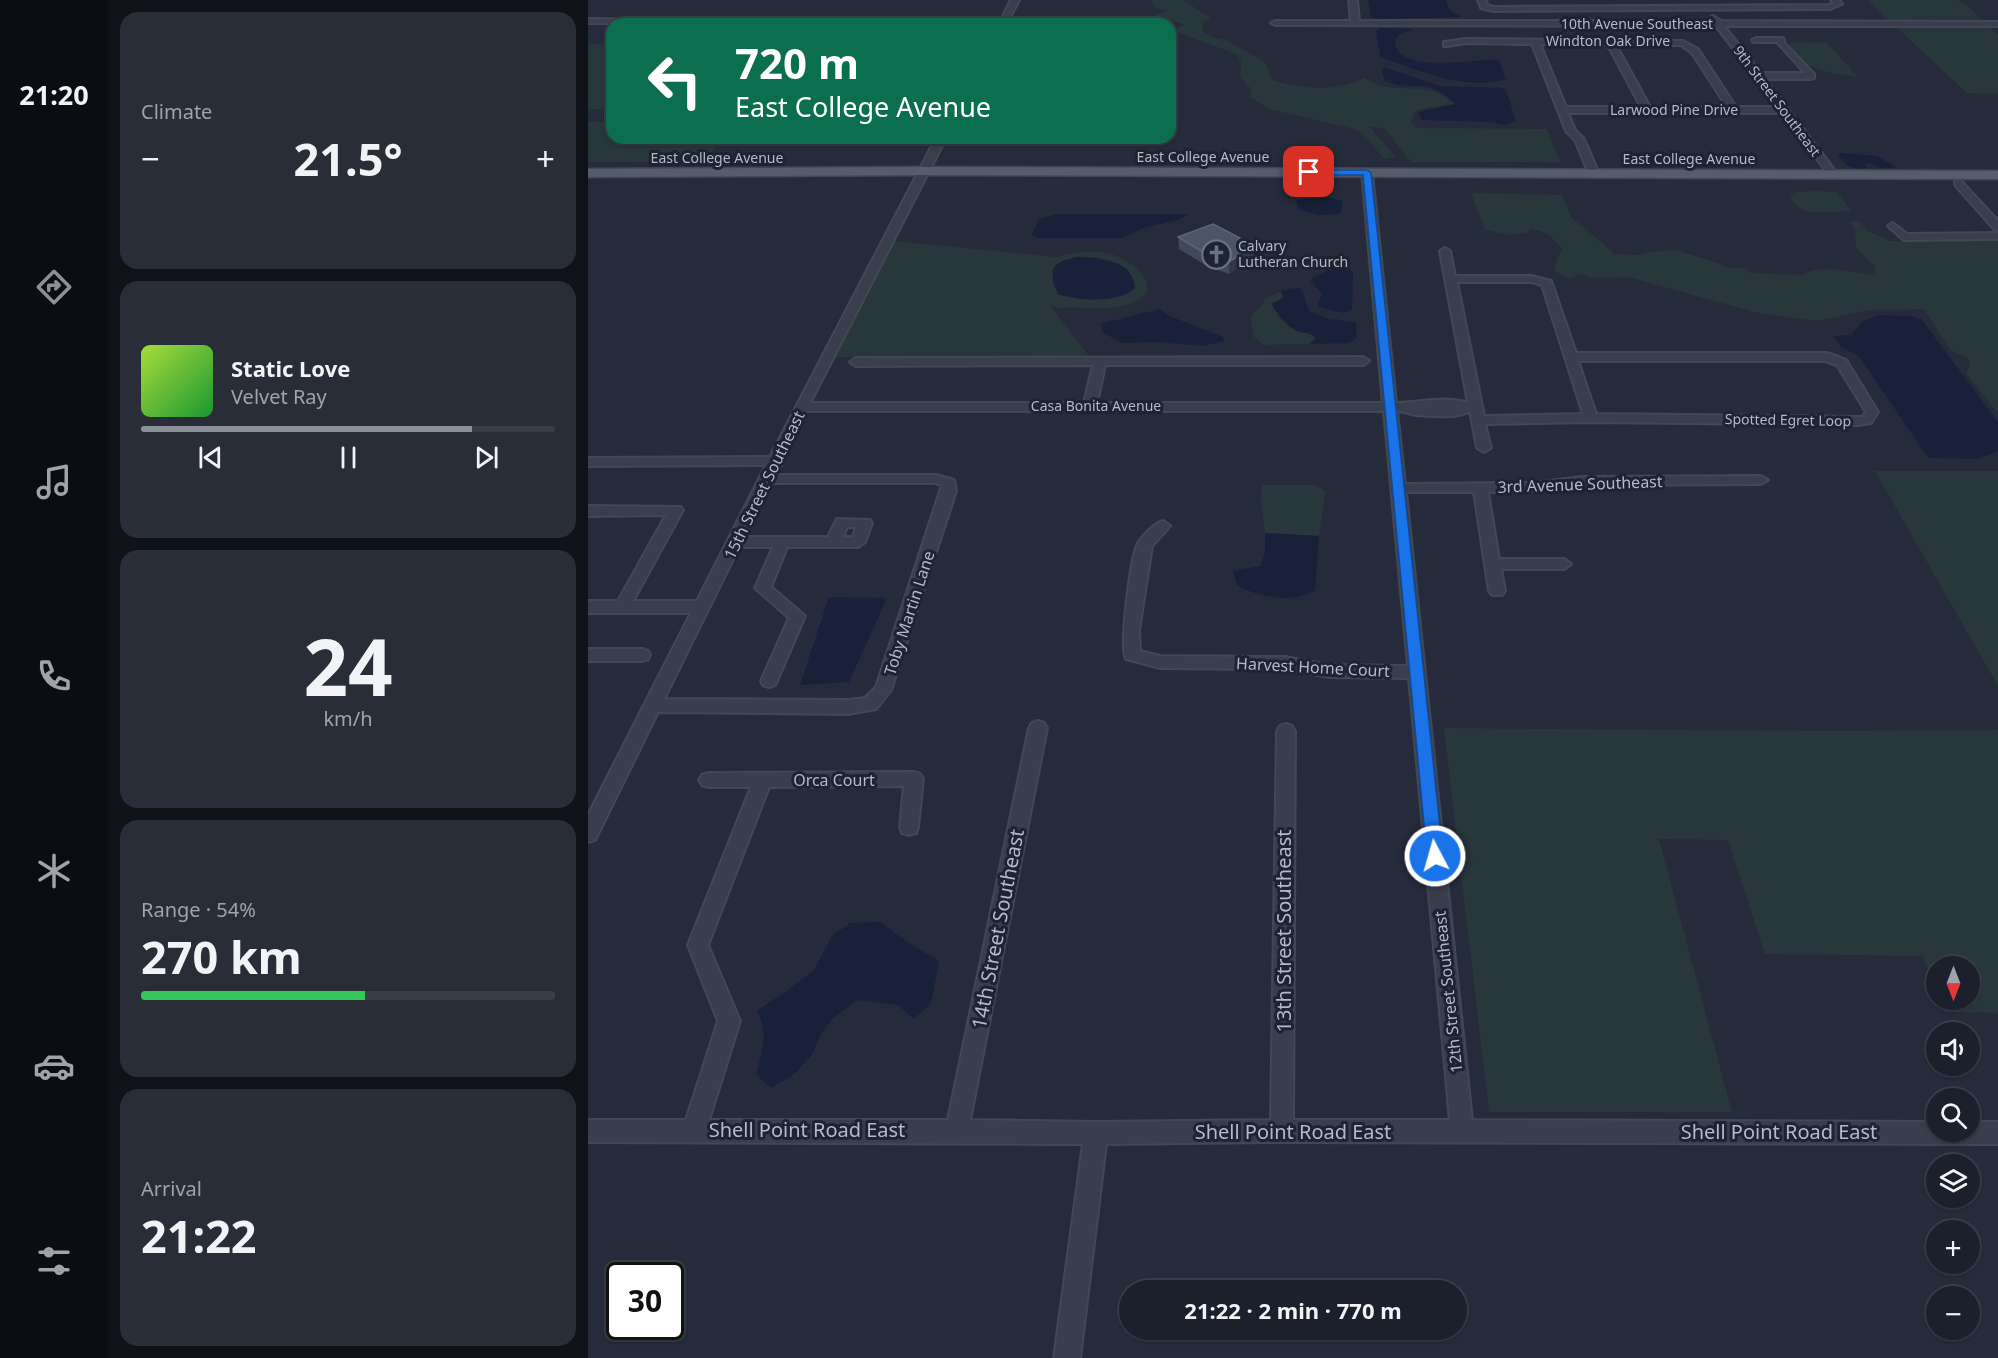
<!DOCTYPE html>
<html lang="en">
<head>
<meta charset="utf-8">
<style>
  :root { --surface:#1c202c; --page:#292d38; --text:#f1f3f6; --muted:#a0a3a9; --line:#3a3e48; --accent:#8c9099 }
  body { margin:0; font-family:"Noto Sans",sans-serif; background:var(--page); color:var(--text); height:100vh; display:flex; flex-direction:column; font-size:22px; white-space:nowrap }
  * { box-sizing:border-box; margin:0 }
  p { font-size:20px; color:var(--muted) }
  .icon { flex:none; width:33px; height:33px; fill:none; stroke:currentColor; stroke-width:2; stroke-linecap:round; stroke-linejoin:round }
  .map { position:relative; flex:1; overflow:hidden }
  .panel { display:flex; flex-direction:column; gap:12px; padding:12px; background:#0f1218; width:480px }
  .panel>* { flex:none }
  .guide { position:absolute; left:18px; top:18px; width:570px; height:126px; border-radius:18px; box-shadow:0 2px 4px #0004,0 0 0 2px var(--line); background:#0b6e4f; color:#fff; overflow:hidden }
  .needle { width:39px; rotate:180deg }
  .buttons { position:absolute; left:1338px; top:956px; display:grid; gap:12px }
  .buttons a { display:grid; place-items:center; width:54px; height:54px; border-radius:50%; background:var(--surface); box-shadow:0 2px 4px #0004,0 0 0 2px var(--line); font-size:30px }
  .speed { position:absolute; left:18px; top:1262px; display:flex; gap:12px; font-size:30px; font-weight:700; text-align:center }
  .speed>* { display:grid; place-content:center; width:78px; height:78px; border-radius:50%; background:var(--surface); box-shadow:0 2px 4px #0004,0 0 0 2px var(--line); line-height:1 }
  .speed .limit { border:3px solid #111; border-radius:9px; background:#fff; color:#111 }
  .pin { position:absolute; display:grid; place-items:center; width:51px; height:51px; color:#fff; margin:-26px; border-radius:12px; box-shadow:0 3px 9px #0006 }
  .me { position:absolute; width:66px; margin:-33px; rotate:354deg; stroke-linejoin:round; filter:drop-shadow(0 0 4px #0008) }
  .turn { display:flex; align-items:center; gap:21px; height:126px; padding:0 30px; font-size:27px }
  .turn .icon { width:78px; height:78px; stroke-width:2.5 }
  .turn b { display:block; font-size:42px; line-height:51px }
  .big { font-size:45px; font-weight:700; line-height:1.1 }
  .panel .widget { flex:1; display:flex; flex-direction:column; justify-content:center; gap:9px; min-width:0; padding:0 21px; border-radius:18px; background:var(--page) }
  .panel .dial { align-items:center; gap:0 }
  .dial b { font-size:78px; line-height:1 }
  .song { display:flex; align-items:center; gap:18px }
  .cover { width:72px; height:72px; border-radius:9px; background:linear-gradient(135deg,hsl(80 70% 55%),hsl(130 70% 35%)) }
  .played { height:6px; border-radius:3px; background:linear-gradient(90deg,var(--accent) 80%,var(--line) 80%) }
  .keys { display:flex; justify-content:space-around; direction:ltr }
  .heat { display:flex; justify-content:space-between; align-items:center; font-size:33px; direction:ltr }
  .charge { height:9px; border-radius:4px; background:linear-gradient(90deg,#34c759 54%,var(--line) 0) }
  .trip { position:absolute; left:531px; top:1280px; width:348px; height:60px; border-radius:30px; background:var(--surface); box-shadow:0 2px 4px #0004,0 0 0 2px var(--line); font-weight:700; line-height:60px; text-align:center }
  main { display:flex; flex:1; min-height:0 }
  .dock { display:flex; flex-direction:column; width:108px; justify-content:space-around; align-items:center; background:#0b0d12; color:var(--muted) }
  .dock .icon { width:42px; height:42px }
  .dock .active { color:var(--accent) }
  .dock b { font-size:27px; color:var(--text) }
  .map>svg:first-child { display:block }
</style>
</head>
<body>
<main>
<nav class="dock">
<b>21:20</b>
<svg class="icon active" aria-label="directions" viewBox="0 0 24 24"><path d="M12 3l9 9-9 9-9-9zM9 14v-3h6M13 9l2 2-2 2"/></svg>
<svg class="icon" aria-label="music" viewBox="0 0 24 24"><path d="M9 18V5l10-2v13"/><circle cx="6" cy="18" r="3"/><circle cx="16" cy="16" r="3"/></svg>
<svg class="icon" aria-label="phone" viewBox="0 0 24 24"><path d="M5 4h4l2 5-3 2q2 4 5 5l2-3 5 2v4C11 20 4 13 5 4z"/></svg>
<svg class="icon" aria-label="climate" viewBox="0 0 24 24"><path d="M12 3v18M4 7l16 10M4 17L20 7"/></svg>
<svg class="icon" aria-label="car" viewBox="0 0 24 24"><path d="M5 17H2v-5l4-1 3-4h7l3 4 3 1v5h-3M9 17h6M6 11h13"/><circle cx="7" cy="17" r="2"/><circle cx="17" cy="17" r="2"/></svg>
<svg class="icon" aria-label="filters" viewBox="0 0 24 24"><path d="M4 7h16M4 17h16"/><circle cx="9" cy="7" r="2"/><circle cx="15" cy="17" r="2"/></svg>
</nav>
<section class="panel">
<div class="widget"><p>Climate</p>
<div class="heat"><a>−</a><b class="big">21.5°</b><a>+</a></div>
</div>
<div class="widget">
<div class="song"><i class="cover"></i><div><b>Static Love</b><p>Velvet Ray</p></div></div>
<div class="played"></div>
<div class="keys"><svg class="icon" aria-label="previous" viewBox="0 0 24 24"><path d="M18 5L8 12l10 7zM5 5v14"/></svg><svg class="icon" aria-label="pause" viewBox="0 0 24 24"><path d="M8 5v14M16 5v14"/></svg><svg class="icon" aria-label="next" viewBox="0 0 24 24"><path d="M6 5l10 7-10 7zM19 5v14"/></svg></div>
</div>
<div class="widget dial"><b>24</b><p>km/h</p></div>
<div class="widget"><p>Range · 54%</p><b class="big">270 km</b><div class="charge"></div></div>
<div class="widget"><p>Arrival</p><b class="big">21:22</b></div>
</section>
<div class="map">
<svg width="1410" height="1358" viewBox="0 0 1410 1358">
  <rect width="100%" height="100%" fill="#252b3b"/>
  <!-- green -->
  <g fill="#27373c" fill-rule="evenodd">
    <path d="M562 0H595L623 18 615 22 614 30 623 37 638 40 677 62 684 80C715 89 746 92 776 78 808 99 839 76 865 104L828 110 823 122 828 128 959 129 972 162H823L796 128 782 127 807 157 796 159 782 142 767 129 681 109 662 97 664 90 652 77 653 61 648 54 589 32 590 27 598 25 565 16 580 11 567 7Z"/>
    <path d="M1280 0H1369L1380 6 1395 21H1301Z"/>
    <path d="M82 17H414L408 24H189L163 21 160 24H74Z"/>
    <path d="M1306 25H1399L1410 35V94L1379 93Z"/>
    <path d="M1204 42 1239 43 1269 76C1241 75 1216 68 1197 47Z"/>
    <path d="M24 43V105L16 109H0V44Z"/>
    <path d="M0 121 24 122V138H136L115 162H0Z"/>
    <path d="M1228 191 1249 192 1263 211C1242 211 1211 220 1202 196L1207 192Z"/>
    <path d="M883 193 974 195 983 217 1027 254 1050 255 1059 252 1088 250 1133 264 1140 268H1158L1162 273 1214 275C1235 262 1265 274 1287 275V267L1268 247 1267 229 1260 222 1271 221 1280 231 1302 241 1410 240V414L1378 373 1382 365 1380 358 1362 350 1336 309 1281 310 1228 321 1170 313 1040 277 1004 278 992 274 982 279 965 270 974 248 960 234 943 228 939 233 920 235 897 230Z"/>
    <path d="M304 241 468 257C483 252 503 251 519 253 541 257 581 287 544 303 521 312 494 306 470 308L462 305 501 356 245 357ZM489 257H514L470 292 465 285V280Z"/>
    <path d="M693 291 695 298 684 304C689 315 699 328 710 331 717 333 723 332 728 337L722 344 675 345 666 337 662 317 674 305 677 298Z"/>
    <path d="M1287 471H1410V686Z"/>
    <path d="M674 485H729L737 492 731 536 677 533 673 500Z"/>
    <path d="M856 728 1240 731 1410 730V1013L1358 1012 1352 999H1382V966H1348V989L1335 956 1177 954 1140 840 1071 839 1144 1112H901Z"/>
  </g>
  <!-- water -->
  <g fill="#182139">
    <path d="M780 0H858L861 10 874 17 789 19 783 17Z"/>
    <path d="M792 28 825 29 811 35 807 40C806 76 890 58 909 60L911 61 918 79C878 91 832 71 795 58L792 56 788 31Z"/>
    <path d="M798 68 852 86 915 88 918 90 928 121 917 125 900 122 834 120 830 113 834 111 868 104C838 74 825 93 797 81L793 70Z"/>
    <path d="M1252 153 1290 156 1309 168H1293L1281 163 1277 164 1279 168C1264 169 1259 168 1250 155Z"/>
    <path d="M718 198H745L755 201 752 214 731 215 711 210 708 201Z"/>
    <path d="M468 214H599L600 215 590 220 555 228 535 238H451L444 235 450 220Z"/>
    <path d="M490 257C511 259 545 258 547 288 529 304 491 301 470 294 460 270 462 262 490 257Z"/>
    <path d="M751 265 761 268 765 272 764 310 756 313 731 307 730 303 734 294 723 282V279Z"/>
    <path d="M711 288 714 290 721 311 738 318 768 323 769 338 761 343 722 344 728 338C722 331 712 334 706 329 696 323 689 315 684 304L695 298 693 291Z"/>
    <path d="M572 309 579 315 635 337 636 341 615 346 569 342 535 343 515 333 512 324Z"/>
    <path d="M1290 315 1324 316 1334 320 1410 422V451L1390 459 1340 458 1271 356 1253 347 1245 336 1263 335 1274 322Z"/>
    <path d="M677 533 731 536 727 590C708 604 668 597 649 585L645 571 673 566 677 551Z"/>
    <path d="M241 597 299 598 261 682 212 685Z"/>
    <path d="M292 922 319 942 351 961 343 1003 326 1019 310 1005 269 1000 244 1019 233 1034 224 1055 205 1075 183 1088 168 1074C175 1051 180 1032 169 1010L193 995 226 970 244 936 262 923Z"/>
  </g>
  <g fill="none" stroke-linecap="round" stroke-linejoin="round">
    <defs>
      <g id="minor">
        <path d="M423 0H431L420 21H556L560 23 411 24Z"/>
        <path d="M761 0H769L771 21H1124L1121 18 1125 16 1133 21 1410 22V26H1136L1173 73H1217L1189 42H1165L1164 40 1168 38H1195L1197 44 1226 74V78L1223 79H1177L1248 172V176H1242L1194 113H980L987 130 996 139 1011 174 1006 177 1001 174 987 140 978 131 944 44 878 43 859 46H856V42L878 39 1095 41 1110 49 1148 107H1190L1128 26 687 25 683 23 687 21H763ZM952 44 1020 45 1053 107H978ZM1028 45H1093L1104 53 1139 107H1062Z"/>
        <path d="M890 0H898L899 5 906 7 1241 5 1246 3 1243 0H1251L1254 4 1242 9 905 11 893 8Z"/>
        <path d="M0 19 67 20 71 22 68 24 0 23Z"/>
        <path d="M348 138H358L222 403H496L505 365 268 366 262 362 268 358 775 357 781 361 775 365H517L509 403H795L774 173 779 170 784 173 808 403C831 403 856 395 880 403L852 251 857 248 862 251 867 276H944L963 281 988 353H1239L1258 360 1290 412 1283 423 1270 425 1003 422 897 424 903 448 896 452 889 448 882 411C869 419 842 416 828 415 821 414 816 411 809 411L817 484 945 483 994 477 1173 476 1180 480 1173 484 994 485 945 491 900 492 911 559H976L983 564 976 569H913L917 591 914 595H904L901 591 886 492H818L884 1120 1348 1122V1131H1382V1122H1410V1144L694 1142 518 1144 492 1358H466L495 1144 0 1142V1120H98L130 1021 100 945 163 787H120L114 785 111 780 114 775 120 773 326 772 332 774 335 779 330 827 328 833 321 835 314 833 312 827 316 786 181 787 120 945 152 1021 121 1120H360L441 728 444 723 450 721 456 723 459 728 382 1120 508 1122 683 1120 689 731 692 726 698 724 704 726 707 731 705 1120H862L821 678 741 677 697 669 572 668 538 659C531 647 543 556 550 543 555 535 567 523 575 521L582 526 564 546 551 630 552 651 572 656 697 657 741 665 820 666 796 411H219L195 459 196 461 187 475H348L366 480 368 491 303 690 288 709 260 714 70 712 7 840 0 842V815L103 613H0V601H30L78 515 0 516V506L93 507 95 510 45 601H109L178 465 0 466V458L182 457ZM869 282H944L954 285 995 414 896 416ZM990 361H1237L1249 365 1278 412 1274 417H1270L1008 414ZM183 483H347L354 485 288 687 277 698 260 700 76 699 151 547H185L167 588 201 618 173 681 175 685 181 687 187 685 189 681 217 616 183 587 199 547H270L277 542 284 523 282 520 249 519 240 537H156ZM259 527H268L265 537H255Z"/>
        <path d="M1367 181H1373L1410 221V230L1406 229 1367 185Z"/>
        <path d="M1305 223 1319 234 1410 233V239L1316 240 1300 226Z"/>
        <path d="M0 649H54L60 651 62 655 60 659 54 661H0Z"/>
      </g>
      <path id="major" d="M335 167 1410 171V179L335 175 0 177V169Z"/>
    </defs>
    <!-- minor casing -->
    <use href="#minor" stroke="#414755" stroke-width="4"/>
    <!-- major casing -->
    <use href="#major" stroke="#414755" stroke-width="3"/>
    <!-- minor -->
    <use href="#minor" fill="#383e4c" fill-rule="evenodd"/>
    <!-- major -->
    <use href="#major" fill="#565c6c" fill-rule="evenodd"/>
  </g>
  <!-- wall -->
  <path fill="#40485a" d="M590 237 652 240 667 257 641 274 619 266 591 249Z"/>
  <!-- shaded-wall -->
  <path fill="#303749" d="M667 245V257L641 274V262Z"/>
  <!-- building -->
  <path fill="#4c5466" stroke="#5c6475" stroke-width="1.5" d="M625 224 652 238 650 239 667 245 641 262 618 254 590 237Z"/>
  <!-- route -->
  <path fill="#1a73e8" stroke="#114b97" stroke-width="1.5" d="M779 170 783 173 855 856 852 861 847 863 841 861 839 856 775 175H721L717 172 721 170Z"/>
  <!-- icons -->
  <defs>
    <symbol id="church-ring" viewBox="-11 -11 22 22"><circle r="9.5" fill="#1d2331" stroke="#6b7280" stroke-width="1.5"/><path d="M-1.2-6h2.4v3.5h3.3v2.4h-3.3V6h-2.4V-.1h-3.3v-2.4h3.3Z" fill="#6b7280"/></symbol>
  </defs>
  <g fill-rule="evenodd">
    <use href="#church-ring" x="612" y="238" width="33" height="33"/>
  </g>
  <g text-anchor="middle" stroke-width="6" stroke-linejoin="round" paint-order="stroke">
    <!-- far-street labels -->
    <g font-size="14" fill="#b4b9c7" stroke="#1d2331">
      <text x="1049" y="29">10th Avenue Southeast</text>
      <text x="1020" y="46">Windton Oak Drive</text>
      <text transform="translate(1189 101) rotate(53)" y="5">9th Street Southeast</text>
      <text x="1086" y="115">Larwood Pine Drive</text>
      <text x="615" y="162">East College Avenue</text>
      <text x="129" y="163">East College Avenue</text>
      <text x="1101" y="164">East College Avenue</text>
      <text x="508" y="411">Casa Bonita Avenue</text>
      <text transform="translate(1200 420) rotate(1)" y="5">Spotted Egret Loop</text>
    </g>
    <!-- far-poi labels -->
    <g font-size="14" fill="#b4b9c7" stroke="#1d2331" text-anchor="start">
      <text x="650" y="251">Calvary<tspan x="650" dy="16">Lutheran Church</tspan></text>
    </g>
    <!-- street labels -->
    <g font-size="16" fill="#b4b9c7" stroke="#1d2331">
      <text transform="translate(992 484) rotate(-2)" y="6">3rd Avenue Southeast</text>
      <text transform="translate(176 485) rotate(-64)" y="6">15th Street Southeast</text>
      <text transform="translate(321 613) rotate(-72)" y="6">Toby Martin Lane</text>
      <text transform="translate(725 667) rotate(3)" y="6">Harvest Home Court</text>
      <text x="246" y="786">Orca Court</text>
      <text transform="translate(860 992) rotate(-96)" y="6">12th Street Southeast</text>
    </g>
    <!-- near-street labels -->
    <g font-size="20" fill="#b4b9c7" stroke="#1d2331">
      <text transform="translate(410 929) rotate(-79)" y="7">14th Street Southeast</text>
      <text transform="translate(696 931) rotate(-90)" y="7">13th Street Southeast</text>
      <text x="219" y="1137">Shell Point Road East</text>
      <text x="705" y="1139">Shell Point Road East</text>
      <text x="1191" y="1139">Shell Point Road East</text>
    </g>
  </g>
</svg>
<div class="buttons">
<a><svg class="needle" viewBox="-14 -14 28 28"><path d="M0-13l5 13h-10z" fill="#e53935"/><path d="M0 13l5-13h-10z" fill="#a0a3a9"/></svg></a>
<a><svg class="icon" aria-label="sound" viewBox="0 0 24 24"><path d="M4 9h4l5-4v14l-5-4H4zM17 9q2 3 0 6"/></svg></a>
<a><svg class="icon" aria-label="search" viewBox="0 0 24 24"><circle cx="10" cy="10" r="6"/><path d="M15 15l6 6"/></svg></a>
<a><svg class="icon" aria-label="layers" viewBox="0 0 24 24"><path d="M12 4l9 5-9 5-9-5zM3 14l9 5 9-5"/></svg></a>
<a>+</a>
<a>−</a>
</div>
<div class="speed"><div class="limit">30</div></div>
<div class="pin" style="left:721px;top:172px;background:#d93025"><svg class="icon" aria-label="arrive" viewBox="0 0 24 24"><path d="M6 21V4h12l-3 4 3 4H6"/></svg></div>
<svg class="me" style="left:847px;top:856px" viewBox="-20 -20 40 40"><circle r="17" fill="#1a73e8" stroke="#fff" stroke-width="3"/><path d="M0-11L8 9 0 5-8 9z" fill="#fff"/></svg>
<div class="trip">21:22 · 2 min · 770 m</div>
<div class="guide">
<div class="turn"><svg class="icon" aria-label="left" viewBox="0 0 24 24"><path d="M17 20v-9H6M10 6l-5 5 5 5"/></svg><div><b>720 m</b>East College Avenue</div></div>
</div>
</div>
</main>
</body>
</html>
